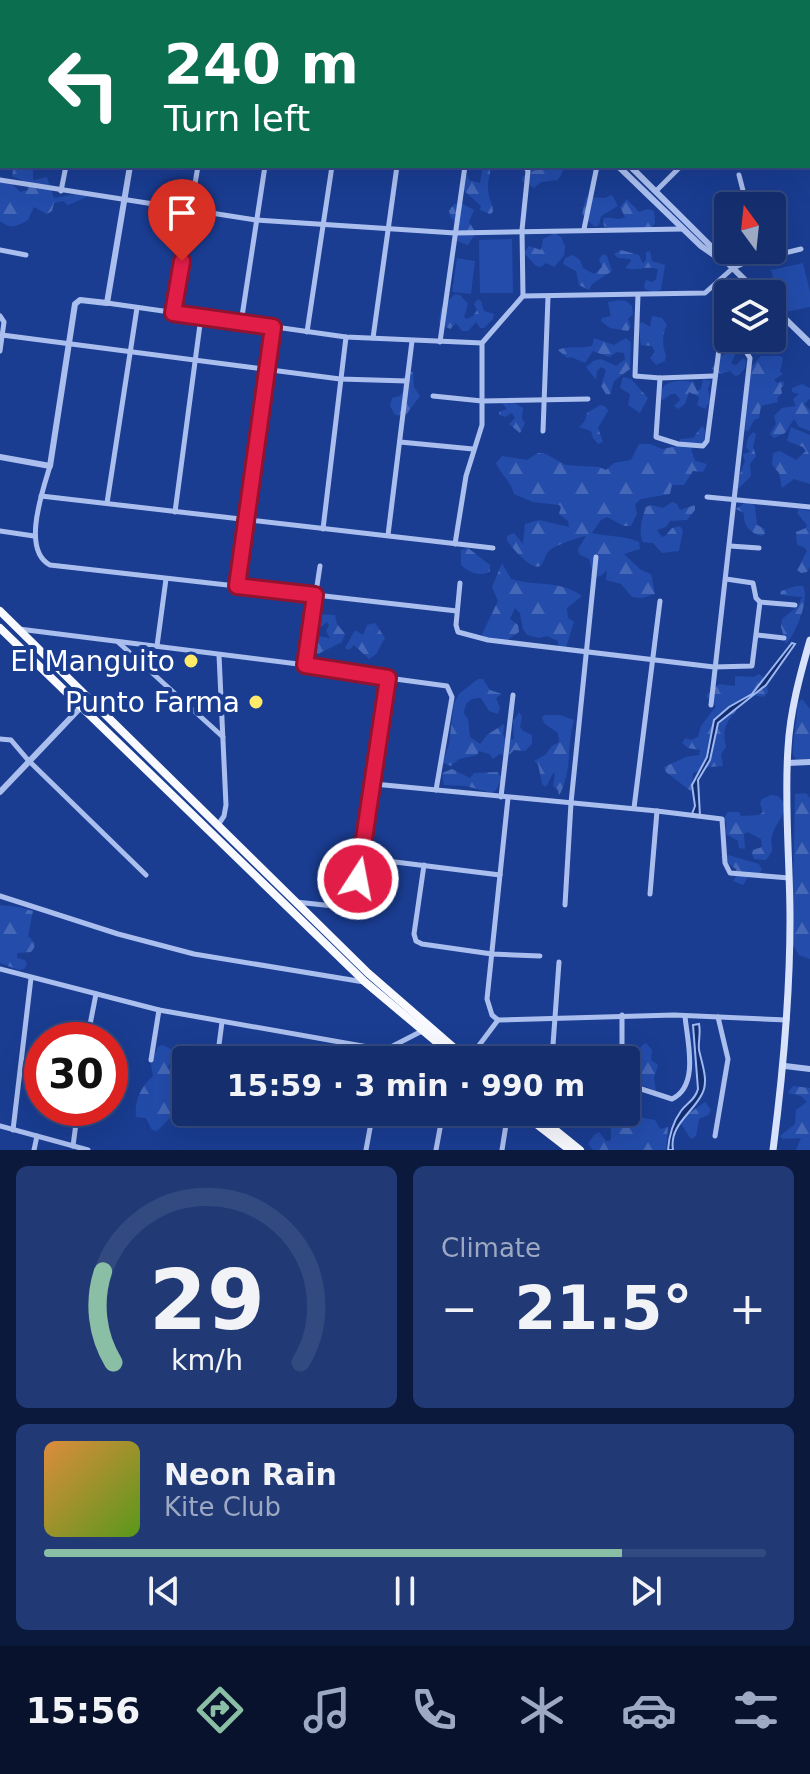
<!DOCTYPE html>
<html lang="en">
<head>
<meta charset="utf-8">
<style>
  :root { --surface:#142e6e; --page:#213a76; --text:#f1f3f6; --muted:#9da8c2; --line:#334a81; --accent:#8abfa5 }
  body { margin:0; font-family:"DejaVu Sans",sans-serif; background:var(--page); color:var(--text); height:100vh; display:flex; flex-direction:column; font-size:30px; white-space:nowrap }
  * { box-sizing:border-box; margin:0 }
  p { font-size:26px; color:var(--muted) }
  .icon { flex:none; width:44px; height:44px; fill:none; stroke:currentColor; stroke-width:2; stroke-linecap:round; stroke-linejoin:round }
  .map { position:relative; height:1150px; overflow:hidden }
  .details { display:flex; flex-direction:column; gap:16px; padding:16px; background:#0b193c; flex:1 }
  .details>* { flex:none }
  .hud { position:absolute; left:0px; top:0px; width:810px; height:168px; box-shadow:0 8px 32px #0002,0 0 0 2px var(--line); background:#0b6e4f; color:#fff; overflow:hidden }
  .needle { width:52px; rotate:345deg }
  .tools { position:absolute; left:714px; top:192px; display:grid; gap:16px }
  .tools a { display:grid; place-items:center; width:72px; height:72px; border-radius:8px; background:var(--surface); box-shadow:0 8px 32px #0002,0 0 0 2px var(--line); font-size:40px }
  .speed { position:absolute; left:24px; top:1022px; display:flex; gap:16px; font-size:40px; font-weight:700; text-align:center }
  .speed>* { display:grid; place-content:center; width:104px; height:104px; border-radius:50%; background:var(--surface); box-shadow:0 8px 32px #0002,0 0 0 2px var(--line); line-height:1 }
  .speed .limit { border:12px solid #d22; background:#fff; color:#111 }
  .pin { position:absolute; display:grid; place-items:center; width:68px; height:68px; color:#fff; margin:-82px -34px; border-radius:50% 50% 50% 0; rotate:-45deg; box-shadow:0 0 8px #0007 }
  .pin .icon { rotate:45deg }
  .me { position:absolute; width:88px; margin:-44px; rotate:11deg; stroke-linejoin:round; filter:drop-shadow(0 0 6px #0008) }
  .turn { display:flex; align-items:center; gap:28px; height:168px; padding:0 32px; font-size:36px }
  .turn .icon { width:104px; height:104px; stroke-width:2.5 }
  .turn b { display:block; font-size:56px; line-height:68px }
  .big { font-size:60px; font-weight:700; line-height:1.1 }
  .details .card { flex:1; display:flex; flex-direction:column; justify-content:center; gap:12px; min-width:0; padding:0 28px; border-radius:12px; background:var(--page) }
  .details .dial { align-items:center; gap:0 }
  .dial svg { height:208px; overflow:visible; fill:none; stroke:var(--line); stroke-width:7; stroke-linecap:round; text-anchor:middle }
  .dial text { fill:var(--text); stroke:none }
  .song { display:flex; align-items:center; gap:24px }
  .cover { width:96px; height:96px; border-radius:12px; background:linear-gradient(135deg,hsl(30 70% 55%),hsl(90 70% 35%)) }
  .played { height:8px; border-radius:4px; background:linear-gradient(90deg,var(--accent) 80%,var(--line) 80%) }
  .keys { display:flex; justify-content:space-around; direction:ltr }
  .heat { display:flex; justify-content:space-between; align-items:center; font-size:44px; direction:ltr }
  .details .tiles { flex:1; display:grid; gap:16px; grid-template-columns:1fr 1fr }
  .card:last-child { grid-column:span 2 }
  .trip { position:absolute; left:172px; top:1046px; width:468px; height:80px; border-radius:8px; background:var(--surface); box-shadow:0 8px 32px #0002,0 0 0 2px var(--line); font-weight:700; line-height:80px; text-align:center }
  .dock { display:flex; height:128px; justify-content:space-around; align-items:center; background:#08122c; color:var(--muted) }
  .dock .icon { width:56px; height:56px }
  .dock .current { color:var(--accent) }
  .dock b { font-size:36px; color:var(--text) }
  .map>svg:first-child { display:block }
</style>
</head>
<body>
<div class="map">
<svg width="810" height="1150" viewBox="0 0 810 1150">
  <defs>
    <pattern id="forest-firs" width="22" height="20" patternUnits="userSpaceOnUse" patternTransform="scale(2)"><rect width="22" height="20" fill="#234cab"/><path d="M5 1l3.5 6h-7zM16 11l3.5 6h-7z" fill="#4467b8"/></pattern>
  </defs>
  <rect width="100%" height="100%" fill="#1a3d92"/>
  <!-- grass -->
  <g fill="#234cab">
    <path d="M512 239 513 293H480L479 240Z"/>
    <path d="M457 258 475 261 471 294 452 292Z"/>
    <path d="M803 263 810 292V307L781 313 771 270Z"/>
  </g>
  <!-- forest -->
  <g fill="url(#forest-firs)">
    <path d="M19 166H33V180L47 177 54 198 83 193 87 197 68 205 63 201 54 203 52 211 47 214 34 207 28 220C16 227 10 229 0 221V183L2 180 10 181 20 192 28 190 26 182 12 176 13 170Z"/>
    <path d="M483 166H489C492 174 488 177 488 186 487 196 493 203 493 212L490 214 480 210 481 206 459 186 463 175H467L469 180 480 183Z"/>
    <path d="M553 166H559L563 171 558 180 541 182 534 188 523 182 522 178 528 171 550 169Z"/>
    <path d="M612 195 618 206 601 216 599 225 595 227 582 215 586 197 605 198Z"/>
    <path d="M627 199 639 212 648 209 654 211 655 223 651 229 621 233 604 226 603 219C611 215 617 222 625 217L620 207Z"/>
    <path d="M461 203 474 210 469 222 476 233 468 245 454 240 452 234 459 224 451 218 449 211 454 204Z"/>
    <path d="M555 233 561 237 565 246 564 256 554 267 546 263 541 267 536 266 524 253 529 246 541 250 543 239Z"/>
    <path d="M621 250 639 255 643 264 646 259V252L650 251 652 261 665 265 661 290 654 292 645 289 644 285 646 280 652 282 656 279 658 269C645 265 637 272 625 268L631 261 630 259 618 258 614 254Z"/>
    <path d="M603 254 607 256 612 271 592 284 589 290 579 285 576 271 563 264 565 258 573 255 580 260 583 268 594 274 602 267 599 259Z"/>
    <path d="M455 294 460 295 468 304 464 317 467 319 473 316 477 310 474 304 478 299 481 301 484 311 494 314 493 319 484 328H480L476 322 468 331H462L456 323 450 329 439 323 441 308Z"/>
    <path d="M619 300 626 301 632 306 633 314 628 319 631 326 628 331 610 328 601 321 602 318 611 316 608 302Z"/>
    <path d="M652 316 662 318 667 325C662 333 662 347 666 355L665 361 656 365 650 358 655 352 652 346 641 345 638 324 642 322 650 327Z"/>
    <path d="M594 338 614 345 626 338 631 342 630 369 614 381 610 395 606 394 601 386 606 370 601 367 597 371 596 380 586 367 593 361 601 359 616 366 625 359 624 353 617 352 609 357 593 351 585 363 571 357 567 358 558 350C568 345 581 349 592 346Z"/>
    <path d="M734 350 736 352 731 364 736 365 743 358 746 360 745 368 739 375 735 376 730 371 721 374 712 369 719 357Z"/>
    <path d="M761 356H780L783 358 780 372 783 374 774 380 777 383 782 381 785 384 781 388 782 393 777 398 778 402 761 406 759 418 754 420 748 431 745 430 746 417 744 414 750 368Z"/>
    <path d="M413 371 414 387 420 396 405 416 395 415 390 406 392 398 400 396 403 391V377Z"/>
    <path d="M623 377 631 379 648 398 640 413 628 405 630 394 620 388Z"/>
    <path d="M703 379 711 381 708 389 710 401 705 409 697 405 699 397 689 392 685 404 678 409 674 406 680 400 676 394H671L663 400 659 398C661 379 678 380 694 382L697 391 701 389Z"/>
    <path d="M802 384 810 388V399L804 404 810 410V431L799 427 794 419 785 433 774 438 770 434 776 424 774 416 782 408 796 406 793 399 799 394 792 392V388Z"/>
    <path d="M511 401 523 408 522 418 525 423 520 433 509 424 515 418 512 413 505 417 499 415V412L507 409 501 402Z"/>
    <path d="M600 405 605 406 608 411 598 428 603 442 598 444 593 438 591 431 579 427 585 421 587 413Z"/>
    <path d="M702 426 705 429 704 444 691 449 695 461 707 464 703 472 693 471 684 485H672L670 494 641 499 635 504 637 514 631 526H624L607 517 601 520 592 533C608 537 624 535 639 542L640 549 624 554 641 570 651 574 655 594 642 598 632 597 621 584 606 580 607 570 602 575 594 578 591 575 592 569 589 559 579 554 578 549 586 536C579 537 556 545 550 550 545 553 545 562 540 566 531 571 511 547 507 540V536L514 533 523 544 525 524 539 520 569 527 568 521 559 514 561 507 559 505 533 502 514 494C512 483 499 472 496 463L502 456 527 460 538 453 546 454 566 465 599 467 606 470 614 463 631 460 639 444H650L662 449 678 446 680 439 693 438Z"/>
    <path d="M791 427 810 435V484L794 479 782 488 779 473 772 465 773 453 780 451 796 460 806 451 803 447 787 441Z"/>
    <path d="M753 432 756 434 753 447 756 456 750 464 751 476 738 489 735 488 745 461 743 454 750 452 746 447 748 438Z"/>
    <path d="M672 502 677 504 680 510 695 505V510L687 520 670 521 666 527 657 530 662 537 665 536 672 528 680 526 683 530 679 551 662 553 653 543 643 542C638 532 642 518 646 507L651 505 663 508Z"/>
    <path d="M751 502 755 506 757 525 765 529V534L761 536C750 532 743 526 744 513L736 509 744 503Z"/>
    <path d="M799 509 810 511V567L807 572 801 573 797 570 807 551 804 547 797 545 796 532 806 528 807 525 797 513Z"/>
    <path d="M468 548 490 565V571C480 578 469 572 461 565V550Z"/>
    <path d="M502 563 511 579C536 587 558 579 582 596L567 608 568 618 574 622 566 647 562 649 558 645V641L547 636 539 638 527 635 523 629 520 613 515 608 510 619 518 625 519 632 506 641 484 638 482 634 498 601 492 587Z"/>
    <path d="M796 586H803C810 599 796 633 786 644L781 627 782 619 798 606 802 597 780 595 781 591Z"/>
    <path d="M317 601 320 603 319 614 335 615 337 624 345 634 342 642 318 654 310 646 318 636 330 638 326 631 329 625 327 622 311 635 305 632 312 605Z"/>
    <path d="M375 623 385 638 376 654 369 659 354 645 349 650 345 648 355 630 363 635 367 625Z"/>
    <path d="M759 674 766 679 768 692 764 697 750 695 738 701 736 711C725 724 722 729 726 747L721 754 723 766 709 767 693 773 691 791 688 789 666 772 664 767 686 757 699 755 700 750 688 748 682 743 685 738 691 740 698 737 701 726 716 706 706 696 719 684 735 686V676L754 677Z"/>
    <path d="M478 679H483L490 690 502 694 496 698 500 708 498 714 489 711 481 698C470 697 464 703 464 714L468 719 470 737 480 744 487 735 504 724 503 736 507 741 514 739 513 721 519 713 522 716 520 727 523 731 532 735V744L525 751 514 750 508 756 500 754 493 759 489 754 479 751 477 755 459 759 451 766 443 763 449 744 454 704 459 694Z"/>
    <path d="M802 699 810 709V760L796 759 793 755C792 738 798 721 797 704Z"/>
    <path d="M544 715H560L574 720C566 747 573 769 559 796L558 790 553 786 555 774 553 773 546 787 542 784 538 764 534 761 545 755 552 746 559 742 558 733 545 724 542 718Z"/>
    <path d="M452 769 470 778 474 773 497 772 502 778 496 790 492 793 466 786 444 785 442 773Z"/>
    <path d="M806 793 810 798V959L799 955 792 944 795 794Z"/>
    <path d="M771 795 778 796 786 805C784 817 774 825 772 836 769 847 777 847 766 860L754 859 752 854 753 850 762 847 761 839 748 832 744 834 745 849 739 848 738 841 726 834V822L723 819 728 812H739L741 816 759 815 763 812 760 803 762 799Z"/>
    <path d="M728 855 759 864 762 870 759 873 750 874 743 885 733 881 737 875 736 869 722 859 721 856Z"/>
    <path d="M0 905 19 907 33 911 28 936 35 943 34 948 31 952 17 953V958L25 960 27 965 24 969 19 970 0 963Z"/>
    <path d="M646 1043 652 1050 651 1060 658 1065 654 1078 656 1091 637 1083 631 1069 638 1064C638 1056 636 1048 646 1043Z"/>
    <path d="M162 1045 171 1049 174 1054 168 1067 175 1073 172 1105 174 1114 157 1131 152 1130 146 1118 136 1117C134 1101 141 1086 153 1076L151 1064 158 1047Z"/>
    <path d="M793 1086 810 1088V1150H796L801 1138 783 1139 780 1136 795 1124 796 1110 807 1102 801 1096 788 1093Z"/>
    <path d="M705 1102 711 1110 708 1115 699 1119 696 1136 691 1139 681 1124 687 1115Z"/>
    <path d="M613 1113 655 1120 660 1129 668 1127 666 1150H593L588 1144 594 1135 599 1132 606 1141H610C614 1132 606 1120 613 1113Z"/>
  </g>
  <!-- water -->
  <g fill="#122c70" stroke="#9db8f1" stroke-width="2">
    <path d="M792 643 795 644 766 685 718 723 710 760 698 780 700 816 692 814 695 806 692 785 707 757 714 720 729 707 752 694Z"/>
    <path d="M699 1024C701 1033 698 1041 699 1050 702 1064 709 1081 702 1094 692 1114 669 1125 673 1150H668C669 1137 673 1122 681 1111 688 1102 695 1100 698 1089L693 1025Z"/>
  </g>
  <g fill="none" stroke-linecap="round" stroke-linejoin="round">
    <!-- minor -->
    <g stroke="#abbfef" stroke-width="5">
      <path d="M186 0 196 2"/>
      <path d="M546 0 548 2"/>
      <path d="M671 0V2"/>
      <path d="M749 0V2"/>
      <path d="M293 2V0"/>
      <path d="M506 2 508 0"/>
      <path d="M0 33H2"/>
      <path d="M739 175 747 206"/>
      <path d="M0 180 256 220 455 233 683 229"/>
      <path d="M61 191 66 166"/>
      <path d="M656 191 681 166"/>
      <path d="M584 229 597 166"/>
      <path d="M0 250 26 255"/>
      <path d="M758 250 761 259"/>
      <path d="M638 295 635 376 660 378 714 376"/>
      <path d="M523 296 705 293 733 268 744 263 801 249"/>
      <path d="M107 303 346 337 482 343 523 296 522 230 528 171 525 166"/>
      <path d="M173 313 198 166"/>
      <path d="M0 316 4 322 0 351"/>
      <path d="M241 323 265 166"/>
      <path d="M307 332 332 166"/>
      <path d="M2 335 340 379 407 381"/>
      <path d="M373 338 397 166"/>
      <path d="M440 342 465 166"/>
      <path d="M660 378 656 437 678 444 703 446 707 441 719 349 730 347 745 350 750 358 711 705"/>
      <path d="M433 396 482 401 588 399"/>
      <path d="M543 431 548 297"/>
      <path d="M400 442 473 449"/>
      <path d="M50 466C43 490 21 550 50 565L457 611"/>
      <path d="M41 496 493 548"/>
      <path d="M707 497 810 507"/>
      <path d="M107 503 137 308"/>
      <path d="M175 512 201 317"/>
      <path d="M323 529 346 337"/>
      <path d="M0 531 34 536"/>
      <path d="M388 535 412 341"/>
      <path d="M455 544 466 476 482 425V343"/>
      <path d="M730 546 759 548"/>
      <path d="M726 579 753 583 756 598 760 602 795 605"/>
      <path d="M460 583 456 625 458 632 488 640 714 667 752 666 760 602"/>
      <path d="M237 586 273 327"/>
      <path d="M19 629 338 669 388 678 363 858 350 906 343 907 296 902"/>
      <path d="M757 635 784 638"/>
      <path d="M118 642 223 737"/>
      <path d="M157 646 166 579"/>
      <path d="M305 665 320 566"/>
      <path d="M388 678 447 686 452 697 436 790"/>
      <path d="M0 739 11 740 28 760 146 875"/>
      <path d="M374 784 657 811 722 819 725 863 730 873 789 878"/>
      <path d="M501 797 513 695"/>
      <path d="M634 808 660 601"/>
      <path d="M218 825 224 816 226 805 219 655"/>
      <path d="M363 858 500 875"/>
      <path d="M424 865 414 934 416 941 422 944 492 954 540 956"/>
      <path d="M650 894 657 811"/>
      <path d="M0 896 118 934 194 954 364 982"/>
      <path d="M565 905 571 803 596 557"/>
      <path d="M0 969 159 1010 385 1050 422 1031"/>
      <path d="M498 1020 674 1015 787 1020"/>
      <path d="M498 1020 492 1015 487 999 508 798"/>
      <path d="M87 1040 96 994"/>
      <path d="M553 1045 559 962"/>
      <path d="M151 1060 159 1010"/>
      <path d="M217 1060 222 1022"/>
      <path d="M383 1060 385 1050"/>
      <path d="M468 1060 498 1020"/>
      <path d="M622 1060V1015"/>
      <path d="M626 1084 672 1099C700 1086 687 1040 685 1016"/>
      <path d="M0 1126 88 1150"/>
      <path d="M13 1130 31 978"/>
      <path d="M715 1136 728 1059 718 1017"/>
      <path d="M73 1146 78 1108"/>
      <path d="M34 1150 37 1136"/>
      <path d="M366 1150 373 1112"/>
      <path d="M436 1150 443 1112"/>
      <path d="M502 1150 508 1112"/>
    </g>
    <!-- tertiary -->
    <g stroke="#abbfef" stroke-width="6">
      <path d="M444 0 446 2"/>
      <path d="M458 0 460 2"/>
      <path d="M93 2V0"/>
      <path d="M618 166 701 246 724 262"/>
      <path d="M630 166 759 294"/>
      <path d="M772 306 810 343"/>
      <path d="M0 457 50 466 75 304 80 300 107 303 130 166"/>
      <path d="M787 763 810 762"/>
      <path d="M0 792 81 707"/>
      <path d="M785 1066 810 1069"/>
    </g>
    <!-- secondary -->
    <path stroke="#d8e2fb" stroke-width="7" d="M773 1150C783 1073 790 997 790 919 790 862 784 804 788 748 790 711 800 675 810 640"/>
    <!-- trunk -->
    <g stroke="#f9faff" stroke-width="8">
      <path d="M0 611 368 973 468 1060"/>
      <path d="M0 628 365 982 458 1060"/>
      <path d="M521 1112 570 1150"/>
      <path d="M533 1112 580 1150"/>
    </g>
  </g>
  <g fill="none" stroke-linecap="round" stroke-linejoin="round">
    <defs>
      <path id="route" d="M182 261 173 313 273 327 237 586 315 595 305 665 388 678 358 879"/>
    </defs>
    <!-- route casing -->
    <use href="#route" stroke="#92132f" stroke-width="20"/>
    <!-- route -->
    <use href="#route" stroke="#e11d48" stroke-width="14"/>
  </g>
  <!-- markers -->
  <g fill="#ffea69" stroke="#1a3d92" stroke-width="3">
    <circle cx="191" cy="661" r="8"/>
    <circle cx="256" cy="702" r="8"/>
  </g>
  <g text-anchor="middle" stroke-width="8" stroke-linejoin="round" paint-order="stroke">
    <!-- poi labels -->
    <g font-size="28" fill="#fff" stroke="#1a3d92" text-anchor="end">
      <text x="175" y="671">El Manguito</text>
      <text x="240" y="712">Punto Farma</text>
    </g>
  </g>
</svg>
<div class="tools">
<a><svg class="needle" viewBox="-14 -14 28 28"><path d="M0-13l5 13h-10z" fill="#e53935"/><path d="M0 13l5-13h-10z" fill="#9da8c2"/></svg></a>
<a><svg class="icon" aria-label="layers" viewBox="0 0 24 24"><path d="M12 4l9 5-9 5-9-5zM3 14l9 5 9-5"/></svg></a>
</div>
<div class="speed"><div class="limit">30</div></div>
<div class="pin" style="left:182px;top:261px;background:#d93025"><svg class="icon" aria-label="arrive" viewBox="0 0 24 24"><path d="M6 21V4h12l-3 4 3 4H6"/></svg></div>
<svg class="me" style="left:358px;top:879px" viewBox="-20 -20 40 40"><circle r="17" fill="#e11d48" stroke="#fff" stroke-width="3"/><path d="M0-11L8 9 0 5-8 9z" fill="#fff"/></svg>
<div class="trip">15:59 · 3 min · 990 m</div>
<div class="hud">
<div class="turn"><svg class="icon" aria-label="left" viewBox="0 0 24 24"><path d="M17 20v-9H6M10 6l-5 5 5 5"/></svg><div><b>240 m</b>Turn left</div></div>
</div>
</div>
<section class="details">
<div class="tiles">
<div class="card dial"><svg viewBox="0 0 100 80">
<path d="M14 69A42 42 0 1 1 86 69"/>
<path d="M14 69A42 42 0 0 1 10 34" stroke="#8abfa5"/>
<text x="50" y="56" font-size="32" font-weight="700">29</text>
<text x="50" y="72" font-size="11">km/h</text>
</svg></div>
<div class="card"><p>Climate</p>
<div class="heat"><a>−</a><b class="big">21.5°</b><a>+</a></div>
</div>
<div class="card">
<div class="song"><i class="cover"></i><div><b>Neon Rain</b><p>Kite Club</p></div></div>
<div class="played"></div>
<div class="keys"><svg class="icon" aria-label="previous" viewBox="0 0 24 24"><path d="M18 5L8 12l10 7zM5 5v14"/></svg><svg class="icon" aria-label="pause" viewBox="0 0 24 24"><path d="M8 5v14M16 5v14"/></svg><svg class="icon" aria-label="next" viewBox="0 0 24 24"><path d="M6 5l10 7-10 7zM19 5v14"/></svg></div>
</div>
</div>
</section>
<nav class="dock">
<b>15:56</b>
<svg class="icon current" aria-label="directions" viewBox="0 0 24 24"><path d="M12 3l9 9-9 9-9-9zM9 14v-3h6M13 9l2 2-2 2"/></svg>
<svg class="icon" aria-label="music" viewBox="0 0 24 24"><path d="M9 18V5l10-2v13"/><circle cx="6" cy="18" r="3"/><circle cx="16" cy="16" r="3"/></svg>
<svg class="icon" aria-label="phone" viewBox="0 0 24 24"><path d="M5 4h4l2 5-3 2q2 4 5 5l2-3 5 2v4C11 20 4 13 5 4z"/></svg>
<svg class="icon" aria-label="climate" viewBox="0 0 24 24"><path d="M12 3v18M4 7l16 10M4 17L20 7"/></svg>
<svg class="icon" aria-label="car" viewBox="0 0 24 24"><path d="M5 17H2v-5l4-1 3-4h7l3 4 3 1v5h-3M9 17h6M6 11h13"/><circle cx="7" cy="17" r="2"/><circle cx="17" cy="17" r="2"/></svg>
<svg class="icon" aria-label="filters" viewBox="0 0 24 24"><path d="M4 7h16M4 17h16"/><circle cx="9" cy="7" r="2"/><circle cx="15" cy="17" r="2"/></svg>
</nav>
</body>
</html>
